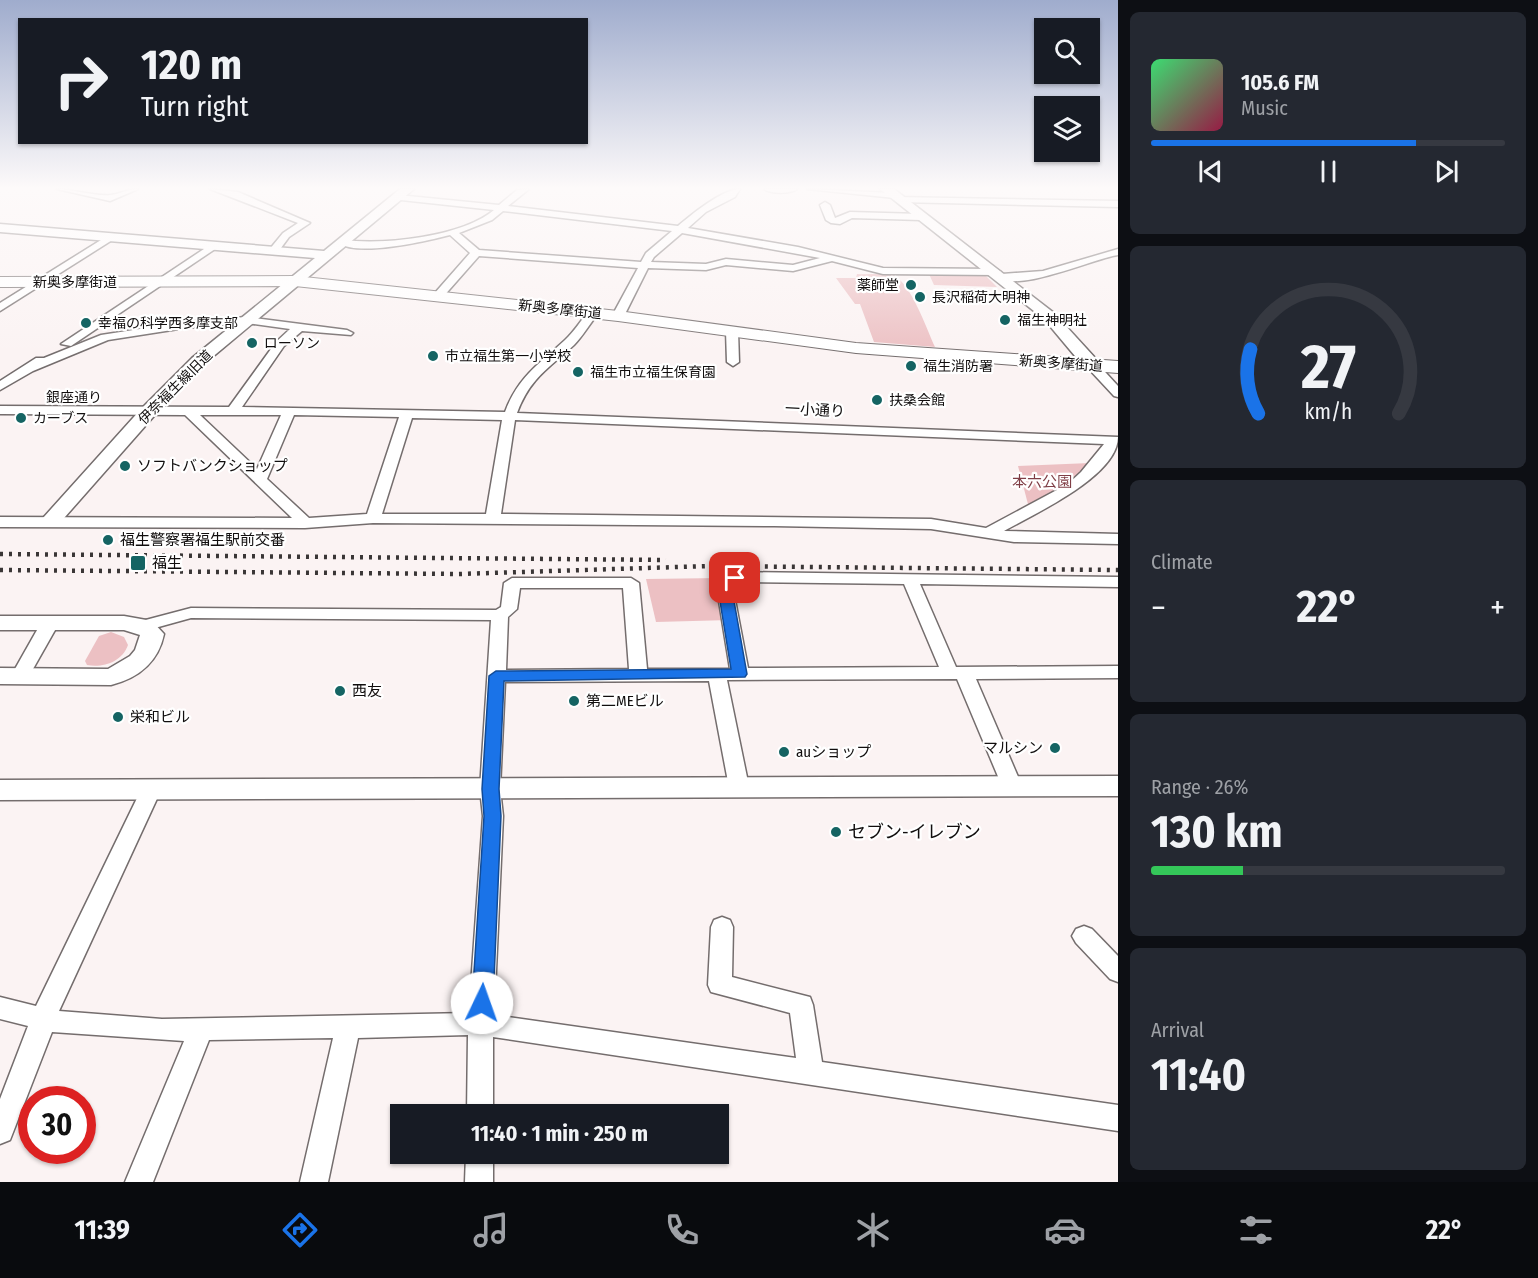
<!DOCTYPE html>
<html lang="en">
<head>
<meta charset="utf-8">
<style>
  :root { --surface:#171b24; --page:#242831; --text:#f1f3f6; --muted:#9ea1a6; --line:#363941; --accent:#1a73e8 }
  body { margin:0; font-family:"Fira Sans Condensed","Noto Sans JP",sans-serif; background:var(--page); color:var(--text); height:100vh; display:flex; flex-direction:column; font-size:22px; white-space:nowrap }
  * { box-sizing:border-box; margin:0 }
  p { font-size:20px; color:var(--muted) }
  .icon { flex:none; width:33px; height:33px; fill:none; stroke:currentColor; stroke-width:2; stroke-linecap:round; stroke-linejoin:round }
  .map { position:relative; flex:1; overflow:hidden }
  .sheet { display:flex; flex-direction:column; gap:12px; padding:12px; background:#0d0f14; width:420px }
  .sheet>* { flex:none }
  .banner { position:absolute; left:18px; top:18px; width:570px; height:126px; border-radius:0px; box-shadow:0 2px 4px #0004; background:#171b24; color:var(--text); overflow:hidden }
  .fabs { position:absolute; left:1034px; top:18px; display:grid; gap:12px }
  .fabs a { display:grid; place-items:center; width:66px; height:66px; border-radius:0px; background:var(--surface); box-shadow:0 2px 4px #0004; font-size:30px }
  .speed { position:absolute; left:18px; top:1086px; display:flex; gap:12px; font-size:30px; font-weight:700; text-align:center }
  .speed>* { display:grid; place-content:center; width:78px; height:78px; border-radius:50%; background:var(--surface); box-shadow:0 2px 4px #0004; line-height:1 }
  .speed .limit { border:9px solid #d22; background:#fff; color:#111 }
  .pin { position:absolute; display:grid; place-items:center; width:51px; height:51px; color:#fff; margin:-26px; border-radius:12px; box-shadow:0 3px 9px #0006 }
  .me { position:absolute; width:66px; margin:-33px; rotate:3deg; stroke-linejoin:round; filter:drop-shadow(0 0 4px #0008) }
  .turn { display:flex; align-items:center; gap:21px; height:126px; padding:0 24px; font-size:27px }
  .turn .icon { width:78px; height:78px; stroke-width:2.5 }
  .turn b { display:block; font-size:42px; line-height:51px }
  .big { font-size:45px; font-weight:700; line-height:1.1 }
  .sheet .card { flex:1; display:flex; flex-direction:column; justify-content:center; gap:9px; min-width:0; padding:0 21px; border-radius:9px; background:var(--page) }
  .sheet .dial { align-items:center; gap:0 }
  .dial svg { height:156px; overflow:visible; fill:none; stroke:var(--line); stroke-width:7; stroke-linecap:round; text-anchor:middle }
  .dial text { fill:var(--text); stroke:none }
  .song { display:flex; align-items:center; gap:18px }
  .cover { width:72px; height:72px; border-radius:9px; background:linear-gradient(135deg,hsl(140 70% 55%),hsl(340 70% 35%)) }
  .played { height:6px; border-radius:3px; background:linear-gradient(90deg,var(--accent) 75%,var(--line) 75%) }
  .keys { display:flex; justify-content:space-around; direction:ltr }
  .heat { display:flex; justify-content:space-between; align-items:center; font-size:33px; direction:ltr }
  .charge { height:9px; border-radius:4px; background:linear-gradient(90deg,#34c759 26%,var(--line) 0) }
  .trip { position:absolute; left:390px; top:1104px; width:339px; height:60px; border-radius:0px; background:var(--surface); box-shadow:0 2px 4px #0004; font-weight:700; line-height:60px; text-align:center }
  .menu { display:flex; height:96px; justify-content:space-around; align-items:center; background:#090b0e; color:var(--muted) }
  .menu .icon { width:42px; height:42px }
  .menu .on { color:var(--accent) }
  .menu b { font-size:27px; color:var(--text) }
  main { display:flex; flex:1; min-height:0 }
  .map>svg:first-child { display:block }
</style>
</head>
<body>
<main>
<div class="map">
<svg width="1118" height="1182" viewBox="0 0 1118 1182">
  <rect width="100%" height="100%" fill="#fbf3f3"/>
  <!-- green -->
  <g fill="#ecc0c3">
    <path d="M857 274C868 275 882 273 892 275 910 280 927 330 935 347L874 342 860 304H855L836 278H856Z"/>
    <path d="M929 274 986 276 997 287 934 285Z"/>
    <path d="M1090 463 1068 486 1029 508 1018 466Z"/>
    <path d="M720 578 730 620 656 622 646 579Z"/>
    <path d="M111 632 124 637 128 645C122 662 103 668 87 665L85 661 99 636Z"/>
  </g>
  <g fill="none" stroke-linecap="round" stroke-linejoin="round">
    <defs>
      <g id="street">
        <path d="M57 189C72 189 98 197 110 195 120 194 127 189 138 189L110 201Z"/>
        <path d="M210 189 238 192 310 223 289 237 278 252H270L269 250 283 233 298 223Z"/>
        <path d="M529 189 508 206 678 226C692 214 723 189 740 189L735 197 706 212 688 228 798 247 883 268 996 269 1001 272 996 275 883 274 832 261 793 271 726 265 706 270 648 268 624 316 618 319 612 316 638 268 479 256 442 298H434V294L470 253 450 235C427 241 358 257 339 243L344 240C384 245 462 237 494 210L401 200 397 197 398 195 499 205 517 190ZM503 211 672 231 646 253 641 262 479 250 459 233 492 220ZM682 233 820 258 793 265 726 259 706 264 651 262 654 257Z"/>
        <path d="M764 189H797C790 194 771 194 764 189Z"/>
        <path d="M807 189 893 193 897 197 1118 201V207L899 202 895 198Z"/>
        <path d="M825 202 830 205 835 218 850 212 921 214 926 217 921 220 852 218 840 224 831 223 826 220 820 205Z"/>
        <path d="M109 235 117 237 0 311V303Z"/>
        <path d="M213 243 221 245 71 346 61 344Z"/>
        <path d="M1118 249V255C1092 259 1018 293 997 277L1002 274 1043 271Z"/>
        <path d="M593 310 599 313 597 315C589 325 582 337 574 345 549 368 530 378 517 413L1118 437C1118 476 1034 514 1004 531L1118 534V544L1014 542 931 529 774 526 373 523 305 528 0 527V517L292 518 185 415 0 414V406L229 407 276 342 290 329 246 323 185 328 108 340 33 371 0 390V381L36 358H44L101 335 185 322 246 317 347 330 353 333 351 335 302 331 284 346 242 407 505 412C518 377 539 364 565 340 574 332 581 320 589 311ZM200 415H281L257 469ZM294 415 399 417 367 514 309 518 267 479ZM412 418 502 420 486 514H382ZM515 420 1104 444 1081 472 1068 484 986 528 931 519 501 514Z"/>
        <path d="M732 328 738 331 739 362 733 366 727 362 726 331Z"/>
        <path d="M1091 360 1095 361 1118 386V397L1114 396 1087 367 1085 364Z"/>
        <path d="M735 572 1118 577V587L920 584 956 667 1118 666V678L976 679 1022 786 1019 791 1012 793 1005 791 1002 786 957 679 727 680 749 787 746 792 739 794 732 792 729 787 709 681 505 682 500 789 503 816 494 1015 796 1058 790 1013 711 992 708 985 711 927 714 920 722 917 730 920 733 927 732 977 810 997 813 1005 822 1062 1118 1105V1131L493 1037V1114H467L468 1035 358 1038 328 1182H300L333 1038 209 1040 153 1182H125L184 1041 52 1032 10 1140 0 1144V1099L28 1026 0 1019V997L36 1006 141 790 144 785 151 782 158 785 161 790 59 1011 162 1019 469 1013 483 816 480 789 491 620 191 618 144 631 135 626 138 622 191 608 496 610 501 607 504 583 512 578H631L639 583 647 669H730L717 589 729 574ZM740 582 904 584 939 667 748 668 733 589ZM520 588H623L629 669 506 670 508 617 517 609Z"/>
        <path d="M50 618 59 623 29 676 26 680H14L11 676 41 623Z"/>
        <path d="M1084 926 1092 929 1118 956V982L1110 979 1076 943 1072 936 1076 929Z"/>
        <path d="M466 1154H493V1182H465Z"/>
      </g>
      <g id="secondary">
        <path d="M400 189H414L204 364 154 416 57 526H43L40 522 43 518 142 408 192 358 315 258 0 232V224L324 251Z"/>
        <path d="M880 189H894L1054 313 1097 360 1099 364 1097 368H1085L1044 319Z"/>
        <path d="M0 616H124L152 621 164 634C158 663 138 678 111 685L0 684V668L108 669 130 656 135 650 140 635 124 630H0Z"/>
        <path d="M1118 776V796L0 800V780Z"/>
      </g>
      <path id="primary" d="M295 276 618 311 856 343 1118 361V373L856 353 618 321 295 286 0 287V277Z"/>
    </defs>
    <!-- street casing -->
    <use href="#street" stroke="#746d6d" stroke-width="3"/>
    <!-- secondary casing -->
    <use href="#secondary" stroke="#746d6d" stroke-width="3"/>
    <!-- primary casing -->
    <use href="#primary" stroke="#746d6d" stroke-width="2"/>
    <!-- street -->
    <use href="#street" fill="#fff" fill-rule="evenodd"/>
    <!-- secondary -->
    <use href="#secondary" fill="#fff" fill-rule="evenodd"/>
    <!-- primary -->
    <use href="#primary" fill="#fff" fill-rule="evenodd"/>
    <!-- rail -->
    <g stroke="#3a3636" stroke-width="4.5" stroke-dasharray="3 6" stroke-linecap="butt">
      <path d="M0 554 666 560"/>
      <path d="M0 570 459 574 709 566 1118 570"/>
    </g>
  </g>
  <!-- sky -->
  <linearGradient id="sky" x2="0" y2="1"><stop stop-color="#9faccd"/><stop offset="0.53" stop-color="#fdfafa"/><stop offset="1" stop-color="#fdfafa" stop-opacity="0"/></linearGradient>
  <rect width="1118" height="355" fill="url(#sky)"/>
  <!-- route -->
  <path fill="#1a73e8" stroke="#114b97" stroke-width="1.5" d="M735 573 741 578 732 590 747 674 745 677 504 681 499 789 501 816 493 1003 490 1009 482 1012 475 1009 472 1003 484 816 482 789 489 676 496 671 731 669 718 589 730 575Z"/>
  <!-- markers -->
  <g fill="#156463" stroke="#fff" stroke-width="2">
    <circle cx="911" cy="285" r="6"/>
    <circle cx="920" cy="297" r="6"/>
    <circle cx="1005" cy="320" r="6"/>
    <circle cx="86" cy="323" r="6"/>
    <circle cx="252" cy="343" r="6"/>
    <circle cx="433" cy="356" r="6"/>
    <circle cx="911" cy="366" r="6"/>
    <circle cx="578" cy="372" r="6"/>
    <circle cx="877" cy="400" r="6"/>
    <circle cx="21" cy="418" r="6"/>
    <circle cx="125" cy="466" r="6"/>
    <circle cx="108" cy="540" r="6"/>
    <rect x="130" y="555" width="16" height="16" rx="3"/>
    <circle cx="340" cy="691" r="6"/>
    <circle cx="574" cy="701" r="6"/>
    <circle cx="118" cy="717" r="6"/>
    <circle cx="1055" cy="748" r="6"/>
    <circle cx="784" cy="752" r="6"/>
    <circle cx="836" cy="832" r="6"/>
  </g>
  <g text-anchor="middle" stroke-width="4.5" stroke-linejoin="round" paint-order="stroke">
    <!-- far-street labels -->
    <g font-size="14" fill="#110e0e" stroke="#fff">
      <text x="75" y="287">新奥多摩街道</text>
      <text transform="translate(560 309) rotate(6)" y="5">新奥多摩街道</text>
      <text transform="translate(1061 363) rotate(4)" y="5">新奥多摩街道</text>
      <text transform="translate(175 387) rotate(-45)" y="5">伊奈福生線旧道</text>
      <text x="74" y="402">銀座通り</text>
    </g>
    <!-- far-poi labels -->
    <g font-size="14" fill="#110e0e" stroke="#fff" text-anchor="start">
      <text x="899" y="290" text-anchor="end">薬師堂</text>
      <text x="932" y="302">長沢稲荷大明神</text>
      <text x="1017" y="325">福生神明社</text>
      <text x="98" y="328">幸福の科学西多摩支部</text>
      <text x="264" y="348">ローソン</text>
      <text x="445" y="361">市立福生第一小学校</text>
      <text x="923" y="371">福生消防署</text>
      <text x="590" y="377">福生市立福生保育園</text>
      <text x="889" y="405">扶桑会館</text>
      <text x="33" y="423">カーブス</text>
    </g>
    <!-- street labels -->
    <g font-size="15" fill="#110e0e" stroke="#fff">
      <text transform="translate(815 410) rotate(3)" y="5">一小通り</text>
    </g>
    <!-- poi labels -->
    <g font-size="15" fill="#110e0e" stroke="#fff" text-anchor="start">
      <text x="137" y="471">ソフトバンクショップ</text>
      <text x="120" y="545">福生警察署福生駅前交番</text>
      <text x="152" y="568">福生</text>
      <text x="352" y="696">西友</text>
      <text x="586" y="706">第二MEビル</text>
      <text x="130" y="722">栄和ビル</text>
      <text x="1043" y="753" text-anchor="end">マルシン</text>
      <text x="796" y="757">auショップ</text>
    </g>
    <!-- park labels -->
    <g font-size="15" fill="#803f47" stroke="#fff">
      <text x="1042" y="487">本六公園</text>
    </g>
    <!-- near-poi labels -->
    <g font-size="18" fill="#110e0e" stroke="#fff" text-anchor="start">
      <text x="848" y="838">セブン-イレブン</text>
    </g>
  </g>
</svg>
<div class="fabs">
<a><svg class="icon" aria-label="search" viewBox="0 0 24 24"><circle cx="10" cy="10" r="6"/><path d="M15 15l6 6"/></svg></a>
<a><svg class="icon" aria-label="layers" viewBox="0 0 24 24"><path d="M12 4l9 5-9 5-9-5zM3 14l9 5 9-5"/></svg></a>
</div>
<div class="speed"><div class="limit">30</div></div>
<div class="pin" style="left:735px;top:578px;background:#d93025"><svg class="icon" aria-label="arrive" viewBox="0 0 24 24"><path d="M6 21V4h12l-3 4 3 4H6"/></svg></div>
<svg class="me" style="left:482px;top:1003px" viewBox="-20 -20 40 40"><circle r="19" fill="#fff"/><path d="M0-13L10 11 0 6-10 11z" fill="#1a73e8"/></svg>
<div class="trip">11:40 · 1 min · 250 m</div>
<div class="banner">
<div class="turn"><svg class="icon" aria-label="right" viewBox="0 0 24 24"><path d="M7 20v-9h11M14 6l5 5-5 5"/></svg><div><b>120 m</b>Turn right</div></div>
</div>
</div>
<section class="sheet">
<div class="card">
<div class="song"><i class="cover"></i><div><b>105.6 FM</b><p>Music</p></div></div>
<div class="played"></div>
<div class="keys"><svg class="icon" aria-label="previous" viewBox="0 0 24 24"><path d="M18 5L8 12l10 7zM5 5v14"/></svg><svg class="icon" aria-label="pause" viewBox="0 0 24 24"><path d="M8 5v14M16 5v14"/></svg><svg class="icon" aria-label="next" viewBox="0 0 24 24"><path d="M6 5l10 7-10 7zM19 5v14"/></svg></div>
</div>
<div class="card dial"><svg viewBox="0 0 100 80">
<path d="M14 69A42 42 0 1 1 86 69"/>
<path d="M14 69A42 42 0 0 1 10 36" stroke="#1a73e8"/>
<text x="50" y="56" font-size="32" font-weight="700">27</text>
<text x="50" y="72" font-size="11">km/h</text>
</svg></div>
<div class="card"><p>Climate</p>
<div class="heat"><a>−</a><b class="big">22°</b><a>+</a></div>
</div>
<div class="card"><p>Range · 26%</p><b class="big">130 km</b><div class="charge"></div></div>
<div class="card"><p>Arrival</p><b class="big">11:40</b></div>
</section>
</main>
<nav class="menu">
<b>11:39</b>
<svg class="icon on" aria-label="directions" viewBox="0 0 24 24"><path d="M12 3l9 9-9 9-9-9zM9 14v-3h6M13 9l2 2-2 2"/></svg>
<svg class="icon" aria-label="music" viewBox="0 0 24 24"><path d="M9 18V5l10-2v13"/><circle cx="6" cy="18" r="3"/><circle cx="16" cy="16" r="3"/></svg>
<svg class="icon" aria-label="phone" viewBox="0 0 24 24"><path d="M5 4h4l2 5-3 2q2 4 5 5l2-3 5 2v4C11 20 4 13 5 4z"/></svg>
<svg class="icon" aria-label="climate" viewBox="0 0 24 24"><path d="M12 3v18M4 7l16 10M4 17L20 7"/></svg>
<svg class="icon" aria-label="car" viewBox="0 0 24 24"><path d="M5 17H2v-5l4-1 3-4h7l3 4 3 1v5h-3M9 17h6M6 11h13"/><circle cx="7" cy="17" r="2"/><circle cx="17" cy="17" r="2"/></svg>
<svg class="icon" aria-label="filters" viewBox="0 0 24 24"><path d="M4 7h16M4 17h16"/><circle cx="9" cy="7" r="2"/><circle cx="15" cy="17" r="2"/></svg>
<b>22°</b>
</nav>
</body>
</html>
